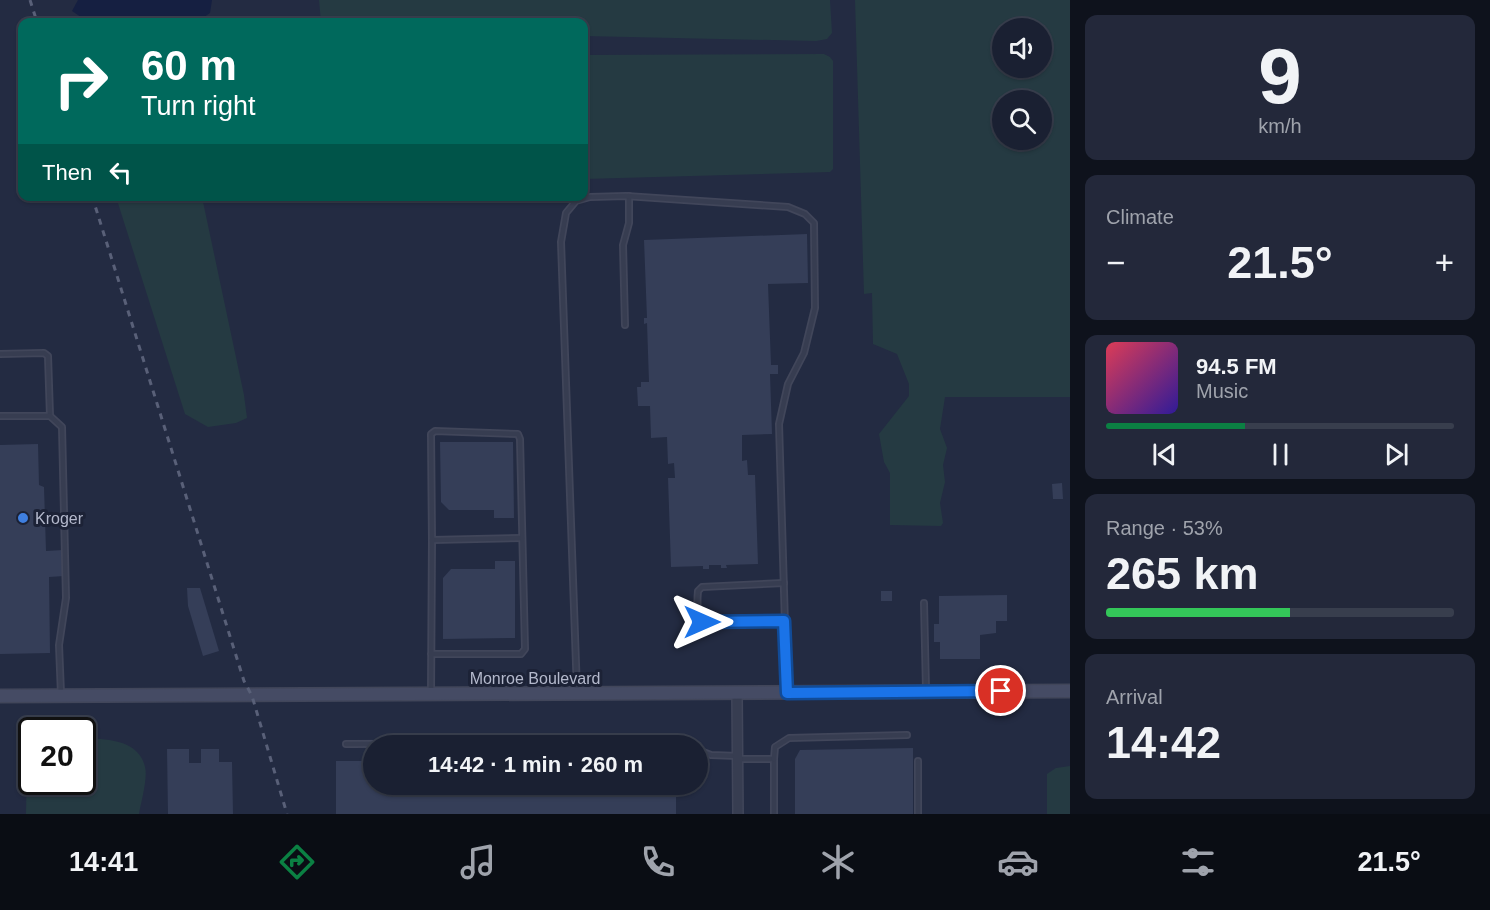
<!DOCTYPE html>
<html lang="en">
<head>
<meta charset="utf-8">
<style>
  :root { --surface:#1a2032; --page:#23283a; --text:#f1f3f6; --muted:#9fa3ac; --line:#383e4d; --accent:#0b8043 }
  body { margin:0; font-family:Helvetica,sans-serif; background:var(--page); color:var(--text); height:100vh; display:flex; flex-direction:column; font-size:22px; white-space:nowrap }
  * { box-sizing:border-box; margin:0 }
  p { font-size:20px; color:var(--muted) }
  .icon { flex:none; width:33px; height:33px; fill:none; stroke:currentColor; stroke-width:2; stroke-linecap:round; stroke-linejoin:round }
  .map { position:relative; flex:1; overflow:hidden }
  .drawer { display:flex; flex-direction:column; gap:15px; padding:15px; background:#0e121c; width:420px }
  .drawer>* { flex:none }
  .hud { position:absolute; left:18px; top:18px; width:570px; height:183px; border-radius:12px; box-shadow:0 2px 4px #0004,0 0 0 2px var(--line); background:#00695c; color:#fff; overflow:hidden }
  .controls { position:absolute; left:992px; top:18px; display:grid; gap:12px }
  .controls a { display:grid; place-items:center; width:60px; height:60px; border-radius:50%; background:var(--surface); box-shadow:0 2px 4px #0004,0 0 0 2px var(--line); font-size:30px }
  .speed { position:absolute; left:18px; top:717px; display:flex; gap:12px; font-size:30px; font-weight:700; text-align:center }
  .speed>* { display:grid; place-content:center; width:78px; height:78px; border-radius:50%; background:var(--surface); box-shadow:0 2px 4px #0004,0 0 0 2px var(--line); line-height:1 }
  .speed .limit { border:3px solid #111; border-radius:9px; background:#fff; color:#111 }
  .pin { position:absolute; display:grid; place-items:center; width:51px; height:51px; color:#fff; margin:-26px; border:3px solid #fff; border-radius:50%; box-shadow:0 2px 6px #0007 }
  .me { position:absolute; width:66px; margin:-33px; rotate:90deg; stroke-linejoin:round; filter:drop-shadow(0 0 4px #0008) }
  .turn { display:flex; align-items:center; gap:21px; height:126px; padding:0 24px; font-size:27px }
  .turn .icon { width:78px; height:78px; stroke-width:2.5 }
  .turn b { display:block; font-size:42px; line-height:51px }
  .then { display:flex; align-items:center; height:57px; padding:0 24px; background:#0003; gap:12px; font-size:22px }
  .big { font-size:45px; font-weight:600; line-height:1.1 }
  .drawer .tile { flex:1; display:flex; flex-direction:column; justify-content:center; gap:9px; min-width:0; padding:0 21px; border-radius:12px; background:var(--page) }
  .drawer .dial { align-items:center; gap:0 }
  .dial b { font-size:78px; line-height:1 }
  .song { display:flex; align-items:center; gap:18px }
  .cover { width:72px; height:72px; border-radius:9px; background:linear-gradient(135deg,hsl(350 70% 55%),hsl(250 70% 35%)) }
  .played { height:6px; border-radius:3px; background:linear-gradient(90deg,var(--accent) 40%,var(--line) 40%) }
  .keys { display:flex; justify-content:space-around; direction:ltr }
  .heat { display:flex; justify-content:space-between; align-items:center; font-size:33px; direction:ltr }
  .charge { height:9px; border-radius:4px; background:linear-gradient(90deg,#34c759 53%,var(--line) 0) }
  .trip { position:absolute; left:363px; top:735px; width:345px; height:60px; border-radius:30px; background:var(--surface); box-shadow:0 2px 4px #0004,0 0 0 2px var(--line); font-weight:600; line-height:60px; text-align:center }
  .dock { display:flex; height:96px; justify-content:space-around; align-items:center; background:#0a0d14; color:var(--muted) }
  .dock .icon { width:42px; height:42px }
  .dock .selected { color:var(--accent) }
  .dock b { font-size:27px; color:var(--text) }
  main { display:flex; flex:1; min-height:0 }
  .map>svg:first-child { display:block }
</style>
</head>
<body>
<main>
<div class="map">
<svg width="1070" height="814" viewBox="0 0 1070 814">
  <rect width="100%" height="100%" fill="#232b42"/>
  <!-- green -->
  <g fill="#253a42" fill-rule="evenodd">
    <path d="M319 0H830L832 33 827 39 816 41 584 36V22H321Z"/>
    <path d="M855 0H1070V397H945L940 429 947 448 943 465 945 482 940 503 943 523 941 526 890 525V473L884 462 879 434 909 396V384L897 354 873 344 872 293 864 294ZM1041 28V68H1002V28ZM1002 100H1041V140H1002Z"/>
    <path d="M824 54 830 57 833 61V169L830 172 584 179V55Z"/>
    <path d="M116 197H202L244 395 247 418 236 423 208 427 185 414Z"/>
    <path d="M83 738C105 739 139 739 145 767 148 778 141 802 139 814H26L27 758 30 748 31 747 32 782H82Z"/>
    <path d="M1070 766V814H1047V774L1056 768Z"/>
  </g>
  <!-- water -->
  <path fill="#151f41" d="M78 0H212L210 13 197 22H88L72 11Z"/>
  <!-- building -->
  <g fill="#353e58">
    <path d="M807 234 808 283 768 284 771 365H778V374H770L772 434 742 435V461L747 460 748 475H755L758 564 726 565 727 568H721V565H709V569H703V566L671 567 668 478H675L674 463 668 464 667 437 651 438 650 406H638L637 387H641V382H649L647 323 644 324V318H647L644 240Z"/>
    <path d="M440 442H513L514 518H494V510H449L441 502Z"/>
    <path d="M38 444 39 485 44 487 46 551 63 550 64 576 49 577 50 653 0 654V445Z"/>
    <path d="M1062 483 1063 499H1053L1052 484Z"/>
    <path d="M495 561H515V638L443 639V578L451 569H495Z"/>
    <path d="M187 588H200L219 651 203 656 188 606Z"/>
    <rect x="881" y="591" width="11" height="10"/>
    <path d="M1007 595V621H996V633L980 635V659H940V642H934V624H939V596Z"/>
    <path d="M913 748V814H795V759L800 750Z"/>
    <path d="M167 749H189V763H201V749H219V762H232L233 814H168Z"/>
    <path d="M336 761H374V784H676V814H336Z"/>
  </g>
  <g fill="none" stroke-linecap="round" stroke-linejoin="round">
    <defs>
      <g id="lane">
        <path d="M625 325 623 245 629 223V196"/>
        <path d="M0 354 44 353 48 356 50 416"/>
        <path d="M0 416H50L62 427 66 598 59 645 61 694"/>
        <path d="M432 540 522 538"/>
        <path d="M784 583 702 587 698 591C697 601 697 614 702 623L784 621"/>
        <path d="M924 603 926 689"/>
        <path d="M431 692 432 540 431 434 435 431 518 434 520 439 525 649 521 654H431"/>
        <path d="M577 692 561 242 566 213 576 201 590 197 626 196 788 207 805 214 814 223 815 308 804 353 788 384 779 424 787 691"/>
        <path d="M346 744 681 743 690 746"/>
        <path d="M698 750 711 755 738 756"/>
        <path d="M739 759H774V814"/>
        <path d="M774 759 775 747 789 738 907 735"/>
        <path d="M918 814V761"/>
      </g>
      <path id="street" d="M737 694 738 814"/>
      <path id="secondary" d="M0 696 1070 691"/>
    </defs>
    <!-- lane casing -->
    <use href="#lane" stroke="#41465a" stroke-width="8"/>
    <!-- street casing -->
    <use href="#street" stroke="#41465a" stroke-width="12"/>
    <!-- secondary casing -->
    <use href="#secondary" stroke="#41465a" stroke-width="15"/>
    <!-- lane -->
    <use href="#lane" stroke="#373d51" stroke-width="4.5"/>
    <!-- street -->
    <use href="#street" stroke="#373d51" stroke-width="9"/>
    <!-- secondary -->
    <use href="#secondary" stroke="#454b64" stroke-width="12"/>
    <!-- rail -->
    <g stroke="#596078" stroke-width="3" stroke-dasharray="6 6" stroke-linecap="butt">
      <path d="M30 0 37 22"/>
      <path d="M92 196 244 681 252 696 287 814"/>
    </g>
  </g>
  <g fill="none" stroke-linecap="round" stroke-linejoin="round">
    <defs>
      <path id="route" d="M702 622 784 621 787 693 1001 691"/>
    </defs>
    <!-- route casing -->
    <use href="#route" stroke="#114b97" stroke-width="15"/>
    <!-- route -->
    <use href="#route" stroke="#1a73e8" stroke-width="10"/>
  </g>
  <!-- markers -->
  <circle fill="#3f7fe0" stroke="#1c2236" stroke-width="2" cx="23" cy="518" r="6"/>
  <g text-anchor="middle" stroke-width="6" stroke-linejoin="round" paint-order="stroke">
    <!-- poi labels -->
    <g font-size="16" fill="#b4b9cc" stroke="#1c2236" text-anchor="start">
      <text x="35" y="524">Kroger</text>
    </g>
    <!-- street labels -->
    <g font-size="16" fill="#b4b9cc" stroke="#1c2236">
      <text x="535" y="684">Monroe Boulevard</text>
    </g>
  </g>
</svg>
<div class="controls">
<a><svg class="icon" aria-label="sound" viewBox="0 0 24 24"><path d="M4 9h4l5-4v14l-5-4H4zM17 9q2 3 0 6"/></svg></a>
<a><svg class="icon" aria-label="search" viewBox="0 0 24 24"><circle cx="10" cy="10" r="6"/><path d="M15 15l6 6"/></svg></a>
</div>
<div class="speed"><div class="limit">20</div></div>
<div class="pin" style="left:1001px;top:691px;background:#d93025"><svg class="icon" aria-label="arrive" viewBox="0 0 24 24"><path d="M6 21V4h12l-3 4 3 4H6"/></svg></div>
<svg class="me" style="left:702px;top:622px" viewBox="-20 -20 40 40"><path d="M0-17L14 15 0 8-14 15z" fill="#1a73e8" stroke="#fff" stroke-width="4"/></svg>
<div class="trip">14:42 · 1 min · 260 m</div>
<div class="hud">
<div class="turn"><svg class="icon" aria-label="right" viewBox="0 0 24 24"><path d="M7 20v-9h11M14 6l5 5-5 5"/></svg><div><b>60 m</b>Turn right</div></div>
<div class="then">Then<svg class="icon" aria-label="left" viewBox="0 0 24 24"><path d="M17 20v-9H6M10 6l-5 5 5 5"/></svg></div>
</div>
</div>
<section class="drawer">
<div class="tile dial"><b>9</b><p>km/h</p></div>
<div class="tile"><p>Climate</p>
<div class="heat"><a>−</a><b class="big">21.5°</b><a>+</a></div>
</div>
<div class="tile">
<div class="song"><i class="cover"></i><div><b>94.5 FM</b><p>Music</p></div></div>
<div class="played"></div>
<div class="keys"><svg class="icon" aria-label="previous" viewBox="0 0 24 24"><path d="M18 5L8 12l10 7zM5 5v14"/></svg><svg class="icon" aria-label="pause" viewBox="0 0 24 24"><path d="M8 5v14M16 5v14"/></svg><svg class="icon" aria-label="next" viewBox="0 0 24 24"><path d="M6 5l10 7-10 7zM19 5v14"/></svg></div>
</div>
<div class="tile"><p>Range · 53%</p><b class="big">265 km</b><div class="charge"></div></div>
<div class="tile"><p>Arrival</p><b class="big">14:42</b></div>
</section>
</main>
<nav class="dock">
<b>14:41</b>
<svg class="icon selected" aria-label="directions" viewBox="0 0 24 24"><path d="M12 3l9 9-9 9-9-9zM9 14v-3h6M13 9l2 2-2 2"/></svg>
<svg class="icon" aria-label="music" viewBox="0 0 24 24"><path d="M9 18V5l10-2v13"/><circle cx="6" cy="18" r="3"/><circle cx="16" cy="16" r="3"/></svg>
<svg class="icon" aria-label="phone" viewBox="0 0 24 24"><path d="M5 4h4l2 5-3 2q2 4 5 5l2-3 5 2v4C11 20 4 13 5 4z"/></svg>
<svg class="icon" aria-label="climate" viewBox="0 0 24 24"><path d="M12 3v18M4 7l16 10M4 17L20 7"/></svg>
<svg class="icon" aria-label="car" viewBox="0 0 24 24"><path d="M5 17H2v-5l4-1 3-4h7l3 4 3 1v5h-3M9 17h6M6 11h13"/><circle cx="7" cy="17" r="2"/><circle cx="17" cy="17" r="2"/></svg>
<svg class="icon" aria-label="filters" viewBox="0 0 24 24"><path d="M4 7h16M4 17h16"/><circle cx="9" cy="7" r="2"/><circle cx="15" cy="17" r="2"/></svg>
<b>21.5°</b>
</nav>
</body>
</html>
